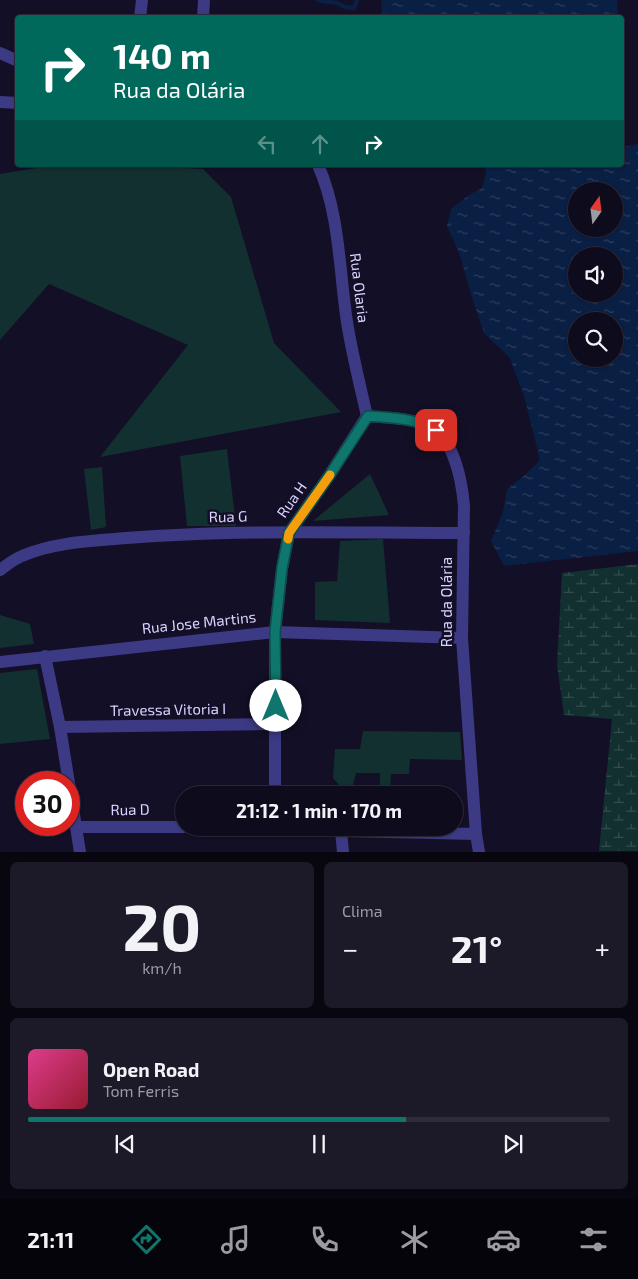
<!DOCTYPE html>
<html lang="pt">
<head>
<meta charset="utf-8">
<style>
  :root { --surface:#0e0b1c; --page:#1c1929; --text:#f1f3f6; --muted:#9b9ba3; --line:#2e2b3b; --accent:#0f766e }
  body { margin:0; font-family:"Exo 2",sans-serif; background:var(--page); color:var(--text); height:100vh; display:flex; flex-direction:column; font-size:19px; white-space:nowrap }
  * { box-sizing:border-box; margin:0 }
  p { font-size:16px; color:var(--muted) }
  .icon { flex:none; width:28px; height:28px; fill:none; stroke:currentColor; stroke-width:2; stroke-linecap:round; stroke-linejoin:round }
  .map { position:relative; height:852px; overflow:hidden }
  .drawer { display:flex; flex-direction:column; gap:10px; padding:10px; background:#08060f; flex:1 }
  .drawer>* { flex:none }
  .top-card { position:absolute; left:15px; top:15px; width:609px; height:152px; border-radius:5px; box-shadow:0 1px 4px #0004,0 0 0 1px var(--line); background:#00695c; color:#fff; overflow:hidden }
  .needle { width:32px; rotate:14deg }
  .fabs { position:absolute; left:568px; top:182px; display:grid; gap:10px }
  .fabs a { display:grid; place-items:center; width:55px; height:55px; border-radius:50%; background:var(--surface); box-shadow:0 1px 4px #0004,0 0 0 1px var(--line); font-size:25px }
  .speed { position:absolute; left:15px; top:771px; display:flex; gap:10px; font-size:25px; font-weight:700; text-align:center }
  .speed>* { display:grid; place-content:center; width:65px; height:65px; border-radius:50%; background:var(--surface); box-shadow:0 1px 4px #0004,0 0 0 1px var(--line); line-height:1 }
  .speed .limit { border:8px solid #d22; background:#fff; color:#111 }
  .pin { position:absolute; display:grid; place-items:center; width:42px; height:42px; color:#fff; margin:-21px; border-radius:10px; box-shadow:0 2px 8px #0006 }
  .me { position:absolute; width:55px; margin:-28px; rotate:0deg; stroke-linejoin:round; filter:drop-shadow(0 0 4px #0008) }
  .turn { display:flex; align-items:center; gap:18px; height:105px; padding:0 15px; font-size:22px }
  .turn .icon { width:65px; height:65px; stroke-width:2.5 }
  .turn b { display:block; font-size:35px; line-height:42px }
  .lanes { display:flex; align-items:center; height:48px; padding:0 15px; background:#0003; justify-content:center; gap:25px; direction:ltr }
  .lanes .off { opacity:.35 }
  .big { font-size:38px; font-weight:700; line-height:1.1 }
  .drawer .card { flex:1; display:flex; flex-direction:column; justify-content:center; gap:8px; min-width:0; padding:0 18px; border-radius:8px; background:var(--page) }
  .drawer .dial { align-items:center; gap:0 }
  .dial b { font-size:65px; line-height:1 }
  .song { display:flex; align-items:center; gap:15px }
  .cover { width:60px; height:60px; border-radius:8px; background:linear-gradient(135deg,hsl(330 70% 55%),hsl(350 70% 35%)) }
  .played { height:5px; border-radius:2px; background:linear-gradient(90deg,var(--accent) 65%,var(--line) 65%) }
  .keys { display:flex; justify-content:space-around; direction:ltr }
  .heat { display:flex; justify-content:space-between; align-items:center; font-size:28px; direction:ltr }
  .drawer .tiles { flex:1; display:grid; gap:10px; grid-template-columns:1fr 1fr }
  .card:last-child { grid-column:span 2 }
  .trip { position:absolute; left:175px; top:786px; width:288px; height:50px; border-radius:25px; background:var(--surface); box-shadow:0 1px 4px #0004,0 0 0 1px var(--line); font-weight:700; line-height:50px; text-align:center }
  .tab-bar { display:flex; height:80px; justify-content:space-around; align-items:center; background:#06040b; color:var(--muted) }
  .tab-bar .icon { width:35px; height:35px }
  .tab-bar .selected { color:var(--accent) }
  .tab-bar b { font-size:22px; color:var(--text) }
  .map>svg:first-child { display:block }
</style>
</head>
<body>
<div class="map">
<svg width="638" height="852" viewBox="0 0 638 852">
  <defs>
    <pattern id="wetland-marsh" width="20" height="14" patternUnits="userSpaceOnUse" patternTransform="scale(1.25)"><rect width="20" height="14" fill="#12302f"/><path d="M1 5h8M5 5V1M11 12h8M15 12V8" fill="none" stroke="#344d4e"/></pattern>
    <pattern id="water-ripples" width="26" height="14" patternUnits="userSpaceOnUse" patternTransform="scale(1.25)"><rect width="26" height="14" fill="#0a1f44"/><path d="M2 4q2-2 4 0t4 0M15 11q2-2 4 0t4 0" fill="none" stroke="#2d3f60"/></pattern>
  </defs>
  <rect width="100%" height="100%" fill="#130f26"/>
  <!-- grass -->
  <g fill="#12302f">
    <path d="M54 165H129L203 169 231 197 274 343 341 412 100 457 188 345 49 284 0 340V174Z"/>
    <path d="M227 449 236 526H187L180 456Z"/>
    <path d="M102 467 106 527 91 530 84 469Z"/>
    <path d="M370 474 389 515 313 521Z"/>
    <path d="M383 539 390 623 315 620V582L337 581 340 541Z"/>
    <path d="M0 615 30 624 34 644 0 648Z"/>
    <path d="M37 669 50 739 0 744V673Z"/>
    <path d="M363 731 460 732 462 760 410 759 409 774H391L390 795H380V773H356L351 793H346L333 778 335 749H360Z"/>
  </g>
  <!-- wetland -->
  <path fill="url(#wetland-marsh)" d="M638 564V851H599L612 719 564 715 557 665 562 573Z"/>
  <!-- water -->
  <g fill="url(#water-ripples)" fill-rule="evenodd">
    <path d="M381 0H617L618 17H382Z"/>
    <path d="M621 88 624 147 638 144V551L504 566 491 541 503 512 507 489 526 474 540 460 525 399 510 358 484 333 472 298 460 255 447 226 451 209 469 195 482 188 486 174 485 165H621ZM576 191H614V229H576ZM576 256H614V294H576ZM576 321H614V359H576Z"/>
  </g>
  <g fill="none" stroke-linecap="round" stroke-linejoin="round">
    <!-- stream -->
    <path stroke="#0a1f44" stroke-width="4.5" d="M318 0 337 3 345 7 354 8 357 0"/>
    <!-- street -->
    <g stroke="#3d3a85" stroke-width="12">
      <path d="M140 18 142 0"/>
      <path d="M203 18 204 0"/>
      <path d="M0 53 18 61"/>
      <path d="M0 102 18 103"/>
      <path d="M318 165C340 214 339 270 347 322 352 354 360 385 367 416"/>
      <path d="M367 416C388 418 411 418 429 426 454 437 462 482 464 506L462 638 476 834 479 852"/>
      <path d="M0 570C7 565 14 559 22 556 54 542 93 541 126 538 238 529 352 533 464 533"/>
      <path d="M45 656 60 727 80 852"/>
      <path d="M0 662 275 632 462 638"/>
      <path d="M60 727 276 724"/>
      <path d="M275 795V632L282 569 289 533 329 476 367 416"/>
      <path d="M77 827H184"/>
      <path d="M211 828 476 834"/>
      <path d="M341 831 343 852"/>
    </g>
  </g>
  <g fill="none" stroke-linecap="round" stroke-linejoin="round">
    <defs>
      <path id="route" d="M276 706 275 632 282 568 289 533 329 476 368 416C390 418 416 418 436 430"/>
    </defs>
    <!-- route casing -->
    <use href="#route" stroke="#0a4d48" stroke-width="12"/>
    <!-- route -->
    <use href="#route" stroke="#0f766e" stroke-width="9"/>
    <!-- slow -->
    <path stroke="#f59e0b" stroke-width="9" d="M288 539 289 533 330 475"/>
  </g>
  <g text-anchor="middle" stroke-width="5" stroke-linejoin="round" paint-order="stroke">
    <!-- street labels -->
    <g font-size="15" fill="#d9d4ff" stroke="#130f26">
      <text transform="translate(359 288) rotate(83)" y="5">Rua Olaria</text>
      <text transform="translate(292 500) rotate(-55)" y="5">Rua H</text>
      <text transform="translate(228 517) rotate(-1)" y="5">Rua G</text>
      <text transform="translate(447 602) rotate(-90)" y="5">Rua da Olária</text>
      <text transform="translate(199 623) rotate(-6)" y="5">Rua Jose Martins</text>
      <text transform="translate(168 710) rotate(-1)" y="5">Travessa Vitoria I</text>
      <text transform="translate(130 810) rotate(-1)" y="5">Rua D</text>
    </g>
  </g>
</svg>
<div class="fabs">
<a><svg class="needle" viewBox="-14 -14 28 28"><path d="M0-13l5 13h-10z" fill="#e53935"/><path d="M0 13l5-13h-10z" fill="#9b9ba3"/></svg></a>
<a><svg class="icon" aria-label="sound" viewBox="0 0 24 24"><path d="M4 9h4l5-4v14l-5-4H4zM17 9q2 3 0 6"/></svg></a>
<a><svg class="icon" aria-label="search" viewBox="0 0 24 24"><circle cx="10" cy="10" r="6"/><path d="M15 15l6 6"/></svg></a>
</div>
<div class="speed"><div class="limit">30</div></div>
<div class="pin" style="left:436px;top:430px;background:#d93025"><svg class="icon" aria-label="arrive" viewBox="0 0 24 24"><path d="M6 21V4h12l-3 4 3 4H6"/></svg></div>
<svg class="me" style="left:276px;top:706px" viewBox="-20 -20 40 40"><circle r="19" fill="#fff"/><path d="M0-13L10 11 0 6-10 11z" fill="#0f766e"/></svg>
<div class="trip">21:12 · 1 min · 170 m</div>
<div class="top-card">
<div class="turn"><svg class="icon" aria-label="right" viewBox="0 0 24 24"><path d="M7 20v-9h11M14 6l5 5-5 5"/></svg><div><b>140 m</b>Rua da Olária</div></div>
<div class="lanes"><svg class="icon off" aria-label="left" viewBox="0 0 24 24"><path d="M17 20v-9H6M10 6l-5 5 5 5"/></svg><svg class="icon off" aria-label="ahead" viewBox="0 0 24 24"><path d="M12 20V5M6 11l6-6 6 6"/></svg><svg class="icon" aria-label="right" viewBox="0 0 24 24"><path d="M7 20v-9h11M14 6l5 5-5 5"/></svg></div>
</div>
</div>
<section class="drawer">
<div class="tiles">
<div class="card dial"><b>20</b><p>km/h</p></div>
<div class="card"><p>Clima</p>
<div class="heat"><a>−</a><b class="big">21°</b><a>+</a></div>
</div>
<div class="card">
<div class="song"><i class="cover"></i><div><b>Open Road</b><p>Tom Ferris</p></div></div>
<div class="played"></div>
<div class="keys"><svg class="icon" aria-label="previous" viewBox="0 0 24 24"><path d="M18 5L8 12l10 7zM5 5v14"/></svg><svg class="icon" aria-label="pause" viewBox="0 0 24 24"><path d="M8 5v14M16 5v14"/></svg><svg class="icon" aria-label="next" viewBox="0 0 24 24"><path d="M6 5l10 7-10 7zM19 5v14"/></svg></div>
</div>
</div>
</section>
<nav class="tab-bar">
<b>21:11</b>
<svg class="icon selected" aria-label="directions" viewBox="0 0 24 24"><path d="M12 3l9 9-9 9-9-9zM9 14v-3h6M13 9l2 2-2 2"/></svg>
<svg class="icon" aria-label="music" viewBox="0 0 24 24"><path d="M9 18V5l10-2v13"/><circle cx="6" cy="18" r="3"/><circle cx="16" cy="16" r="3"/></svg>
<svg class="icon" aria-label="phone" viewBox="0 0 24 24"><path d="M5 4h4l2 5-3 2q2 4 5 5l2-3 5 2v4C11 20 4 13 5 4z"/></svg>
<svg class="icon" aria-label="climate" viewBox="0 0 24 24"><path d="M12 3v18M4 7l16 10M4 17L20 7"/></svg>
<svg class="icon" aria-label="car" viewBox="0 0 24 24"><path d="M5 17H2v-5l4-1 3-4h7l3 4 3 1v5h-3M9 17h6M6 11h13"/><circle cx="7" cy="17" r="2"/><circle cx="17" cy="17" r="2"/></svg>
<svg class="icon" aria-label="filters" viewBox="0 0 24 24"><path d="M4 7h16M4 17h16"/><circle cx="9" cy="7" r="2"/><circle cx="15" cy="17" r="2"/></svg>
</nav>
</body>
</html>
